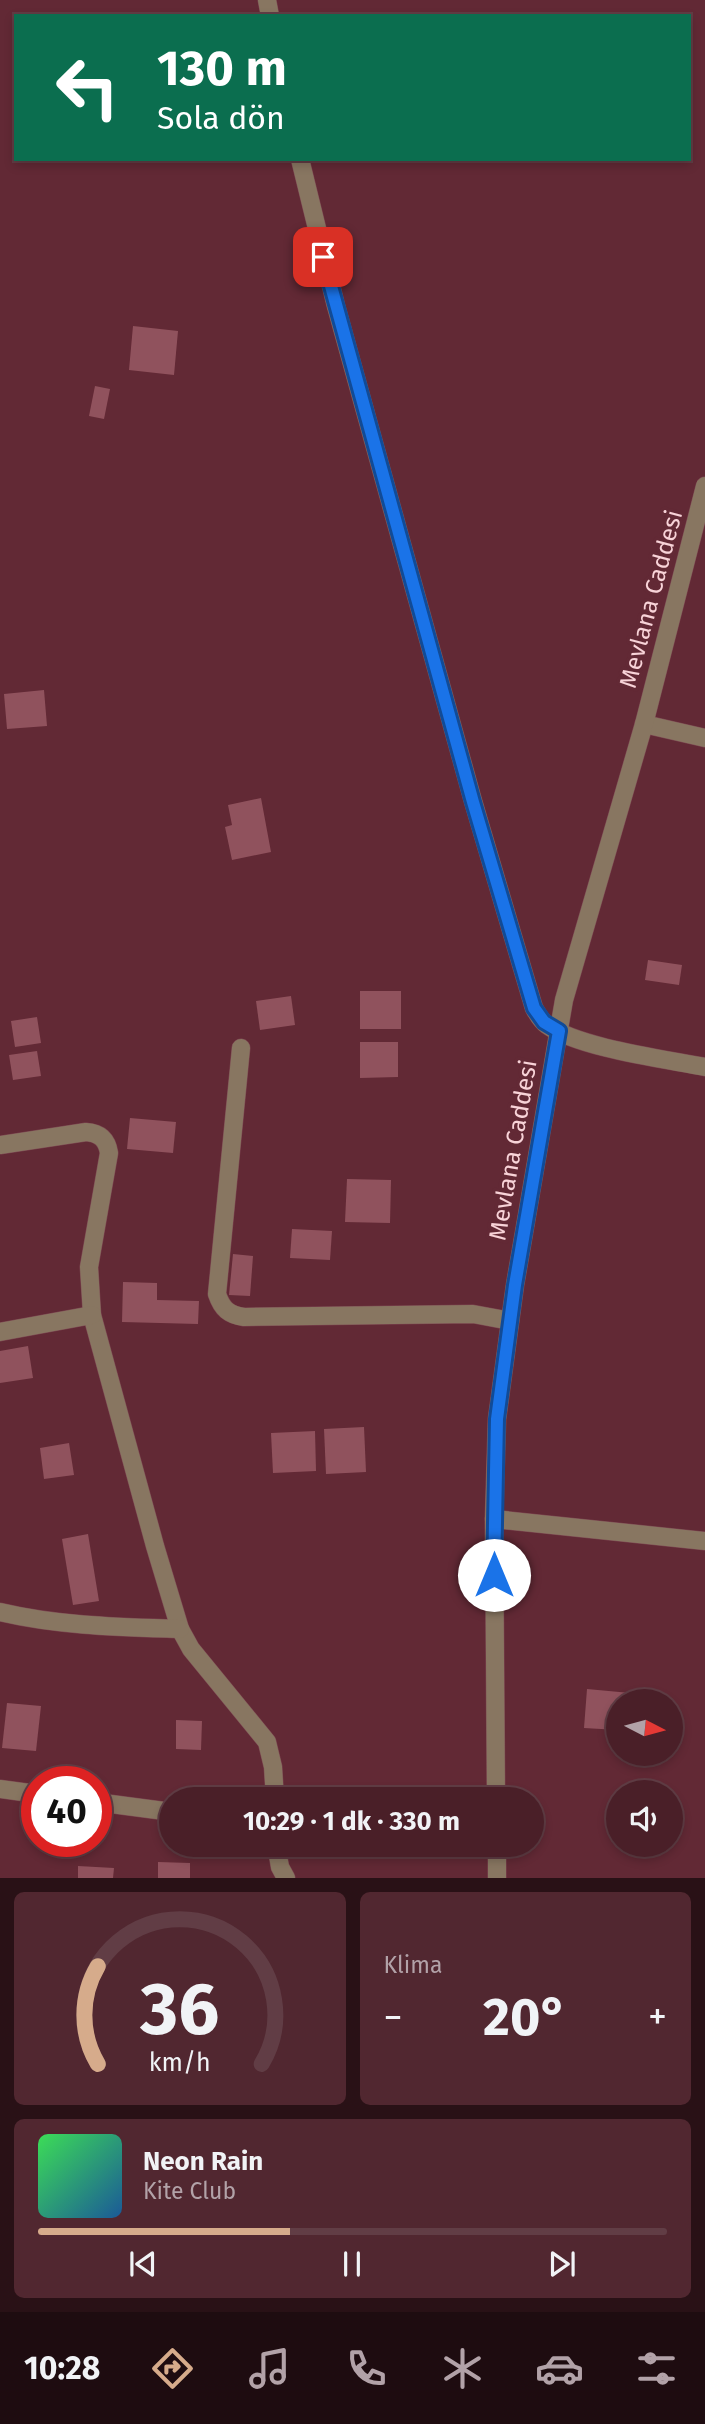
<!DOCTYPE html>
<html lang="tr">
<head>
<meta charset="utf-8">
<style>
  :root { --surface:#4a1f28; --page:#512730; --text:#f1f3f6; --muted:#b2a2a8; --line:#613d45; --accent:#d6ab8b }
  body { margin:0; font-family:"Fira Sans",sans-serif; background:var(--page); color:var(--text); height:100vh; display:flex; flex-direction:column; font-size:26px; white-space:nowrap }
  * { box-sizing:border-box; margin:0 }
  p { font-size:23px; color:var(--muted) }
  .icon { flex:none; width:38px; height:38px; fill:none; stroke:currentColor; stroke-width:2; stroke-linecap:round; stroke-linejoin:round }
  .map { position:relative; height:1878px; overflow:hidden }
  .drawer { display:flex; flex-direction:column; gap:14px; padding:14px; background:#291116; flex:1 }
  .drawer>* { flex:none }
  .top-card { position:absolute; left:14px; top:14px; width:677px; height:147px; border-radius:0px; box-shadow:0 4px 10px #0003,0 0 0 2px var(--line); background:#0b6e4f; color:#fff; overflow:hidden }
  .needle { width:46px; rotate:96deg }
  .tools { position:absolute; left:606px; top:1689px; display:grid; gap:14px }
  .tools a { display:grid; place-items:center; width:77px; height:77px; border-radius:50%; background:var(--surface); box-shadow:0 4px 10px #0003,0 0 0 2px var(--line); font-size:35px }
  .speed { position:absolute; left:21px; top:1766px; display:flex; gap:14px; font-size:35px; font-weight:700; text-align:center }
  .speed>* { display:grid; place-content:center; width:91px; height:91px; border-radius:50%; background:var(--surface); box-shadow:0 4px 10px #0003,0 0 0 2px var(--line); line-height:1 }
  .speed .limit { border:10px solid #d22; background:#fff; color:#111 }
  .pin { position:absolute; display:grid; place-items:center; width:60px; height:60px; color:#fff; margin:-30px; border-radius:14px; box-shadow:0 4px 10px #0006 }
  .me { position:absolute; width:77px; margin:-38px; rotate:0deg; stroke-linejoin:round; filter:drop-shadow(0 0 5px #0008) }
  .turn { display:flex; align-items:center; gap:24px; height:147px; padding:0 28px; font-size:32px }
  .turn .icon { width:91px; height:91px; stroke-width:2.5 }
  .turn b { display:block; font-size:49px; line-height:60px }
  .big { font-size:52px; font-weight:700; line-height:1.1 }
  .drawer .card { flex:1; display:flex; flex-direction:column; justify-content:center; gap:10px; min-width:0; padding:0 24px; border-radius:10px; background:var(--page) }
  .drawer .dial { align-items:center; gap:0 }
  .dial svg { height:182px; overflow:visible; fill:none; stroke:var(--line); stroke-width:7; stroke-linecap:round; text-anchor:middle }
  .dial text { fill:var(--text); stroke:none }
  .song { display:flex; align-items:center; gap:21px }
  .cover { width:84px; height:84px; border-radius:10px; background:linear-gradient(135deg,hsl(130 70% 55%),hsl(210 70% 35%)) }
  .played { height:7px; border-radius:4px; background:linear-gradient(90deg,var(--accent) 40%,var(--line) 40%) }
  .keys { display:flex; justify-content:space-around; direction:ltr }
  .heat { display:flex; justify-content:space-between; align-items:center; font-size:38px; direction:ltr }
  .drawer .tiles { flex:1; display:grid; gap:14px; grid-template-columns:1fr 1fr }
  .card:last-child { grid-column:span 2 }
  .trip { position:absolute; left:159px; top:1787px; width:385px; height:70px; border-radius:35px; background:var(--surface); box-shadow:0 4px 10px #0003,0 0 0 2px var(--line); font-weight:700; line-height:70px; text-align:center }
  .tab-bar { display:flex; height:112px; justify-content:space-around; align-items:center; background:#1e0c10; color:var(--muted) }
  .tab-bar .icon { width:49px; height:49px }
  .tab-bar .active { color:var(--accent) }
  .tab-bar b { font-size:32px; color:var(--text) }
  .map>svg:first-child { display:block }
</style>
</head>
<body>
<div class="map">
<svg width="705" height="1878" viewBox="0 0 705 1878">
  <rect width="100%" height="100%" fill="#622935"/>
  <!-- building -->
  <g fill="#90525d">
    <path d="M133 326 178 331 174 375 129 370Z"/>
    <path d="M95 386 110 389 104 419 89 416Z"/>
    <path d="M44 690 47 726 7 729 4 694Z"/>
    <path d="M261 798 271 852 232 860 225 827 232 825 228 805Z"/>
    <path d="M648 960 682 965 679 985 645 980Z"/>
    <rect x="360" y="991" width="41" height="38"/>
    <path d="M291 996 295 1025 260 1030 256 1001Z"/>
    <path d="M37 1017 41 1043 15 1047 11 1021Z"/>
    <path d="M360 1042H398V1077L360 1078Z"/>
    <path d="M37 1051 41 1076 13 1080 9 1055Z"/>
    <path d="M130 1118 176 1122 173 1153 127 1149Z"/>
    <path d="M347 1179 391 1180 390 1223 345 1222Z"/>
    <path d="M292 1229 332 1231 330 1260 290 1258Z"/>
    <path d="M233 1254 253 1256 250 1296 229 1295Z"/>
    <path d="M123 1282 157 1283V1300L199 1301 198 1324 122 1322Z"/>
    <path d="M28 1346 33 1378 0 1383V1351Z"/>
    <path d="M364 1427 366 1472 326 1474 324 1429Z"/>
    <path d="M315 1431 316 1471 273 1473 271 1433Z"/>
    <path d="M69 1443 74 1475 44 1479 40 1448Z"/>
    <path d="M88 1534 99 1601 73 1605 62 1539Z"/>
    <path d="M587 1689 641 1694 640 1701H618V1730L584 1728Z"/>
    <path d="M7 1703 41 1706 36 1751 2 1748Z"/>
    <path d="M176 1720 202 1721 201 1750 176 1749Z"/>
    <path d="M158 1862 190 1863V1878H158Z"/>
    <path d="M78 1866 114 1868 113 1878H78Z"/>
  </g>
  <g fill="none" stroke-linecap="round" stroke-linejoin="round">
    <defs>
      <g id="minor">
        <path d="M267 0 270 16"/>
        <path d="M300 159 336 306 473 801 534 1008C538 1015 541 1021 547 1025 579 1048 665 1059 705 1067"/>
        <path d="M644 724 705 738"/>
        <path d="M241 1048 217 1294C222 1309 229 1315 244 1317L473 1314 510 1321"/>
        <path d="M0 1145 86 1132C100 1133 107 1140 109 1153L89 1267 92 1315 155 1546 180 1629 191 1649 267 1742 273 1767 275 1799"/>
        <path d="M0 1332 92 1315"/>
        <path d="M494 1519 705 1541"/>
        <path d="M0 1612C59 1626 120 1627 180 1629"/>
        <path d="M0 1789 37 1794"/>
        <path d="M496 1799 494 1519 497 1419 515 1285 564 1000 644 724 705 486"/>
        <path d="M96 1802 172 1812"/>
        <path d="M276 1844 280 1867 286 1878"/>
        <path d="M497 1844V1878"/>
      </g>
    </defs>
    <!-- minor casing -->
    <use href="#minor" stroke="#7d4852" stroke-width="19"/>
    <!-- minor -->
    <use href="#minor" stroke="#887661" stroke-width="18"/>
  </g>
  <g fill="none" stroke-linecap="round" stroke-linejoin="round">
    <defs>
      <path id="route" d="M323 257 473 802 534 1008 544 1022 559 1031 515 1285 497 1419 494 1575"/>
    </defs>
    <!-- route casing -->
    <use href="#route" stroke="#114b97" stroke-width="18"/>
    <!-- route -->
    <use href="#route" stroke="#1a73e8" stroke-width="12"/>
  </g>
  <g text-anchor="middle" stroke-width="7" stroke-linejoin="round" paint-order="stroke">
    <!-- street labels -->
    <g font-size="24" fill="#f8d3d8" stroke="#622935">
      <text transform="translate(651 599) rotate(-75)" y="8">Mevlana Caddesi</text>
      <text transform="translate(513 1150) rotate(-80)" y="8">Mevlana Caddesi</text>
    </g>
  </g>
</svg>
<div class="tools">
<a><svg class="needle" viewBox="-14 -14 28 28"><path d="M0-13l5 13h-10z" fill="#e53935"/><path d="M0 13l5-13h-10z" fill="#b2a2a8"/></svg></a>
<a><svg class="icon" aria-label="sound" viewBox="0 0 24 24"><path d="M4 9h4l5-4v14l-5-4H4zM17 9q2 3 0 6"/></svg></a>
</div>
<div class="speed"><div class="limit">40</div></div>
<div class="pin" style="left:323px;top:257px;background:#d93025"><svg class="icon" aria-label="arrive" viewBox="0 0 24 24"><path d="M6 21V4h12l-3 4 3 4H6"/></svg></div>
<svg class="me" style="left:494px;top:1575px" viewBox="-20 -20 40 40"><circle r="19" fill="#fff"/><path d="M0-13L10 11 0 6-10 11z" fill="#1a73e8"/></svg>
<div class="trip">10:29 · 1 dk · 330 m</div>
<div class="top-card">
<div class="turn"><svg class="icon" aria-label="left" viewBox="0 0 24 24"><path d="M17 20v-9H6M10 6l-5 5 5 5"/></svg><div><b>130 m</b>Sola dön</div></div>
</div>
</div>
<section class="drawer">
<div class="tiles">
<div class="card dial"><svg viewBox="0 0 100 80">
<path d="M14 69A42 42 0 1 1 86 69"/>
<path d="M14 69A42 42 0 0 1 14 26" stroke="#d6ab8b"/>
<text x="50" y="56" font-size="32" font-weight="700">36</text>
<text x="50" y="72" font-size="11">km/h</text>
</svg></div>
<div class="card"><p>Klima</p>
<div class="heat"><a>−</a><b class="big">20°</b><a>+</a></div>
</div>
<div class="card">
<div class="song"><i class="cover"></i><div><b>Neon Rain</b><p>Kite Club</p></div></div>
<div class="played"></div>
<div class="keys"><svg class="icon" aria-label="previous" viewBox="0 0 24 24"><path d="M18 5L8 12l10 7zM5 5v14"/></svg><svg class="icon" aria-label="pause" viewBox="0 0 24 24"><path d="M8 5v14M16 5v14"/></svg><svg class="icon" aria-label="next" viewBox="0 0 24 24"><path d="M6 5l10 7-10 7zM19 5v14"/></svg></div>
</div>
</div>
</section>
<nav class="tab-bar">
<b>10:28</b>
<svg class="icon active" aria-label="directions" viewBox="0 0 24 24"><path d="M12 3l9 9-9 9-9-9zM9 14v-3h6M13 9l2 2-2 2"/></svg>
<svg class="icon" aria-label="music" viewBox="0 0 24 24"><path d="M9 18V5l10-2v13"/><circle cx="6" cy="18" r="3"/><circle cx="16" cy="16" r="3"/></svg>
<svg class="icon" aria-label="phone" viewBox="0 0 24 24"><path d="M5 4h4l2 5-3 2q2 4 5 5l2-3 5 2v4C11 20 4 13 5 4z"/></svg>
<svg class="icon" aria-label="climate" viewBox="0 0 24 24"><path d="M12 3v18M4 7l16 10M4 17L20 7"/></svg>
<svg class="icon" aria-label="car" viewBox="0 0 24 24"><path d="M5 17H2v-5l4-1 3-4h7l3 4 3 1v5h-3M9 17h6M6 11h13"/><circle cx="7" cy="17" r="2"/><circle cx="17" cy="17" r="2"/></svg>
<svg class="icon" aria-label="filters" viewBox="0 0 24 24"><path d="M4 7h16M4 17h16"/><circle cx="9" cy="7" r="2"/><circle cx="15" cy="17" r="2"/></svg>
</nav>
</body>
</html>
